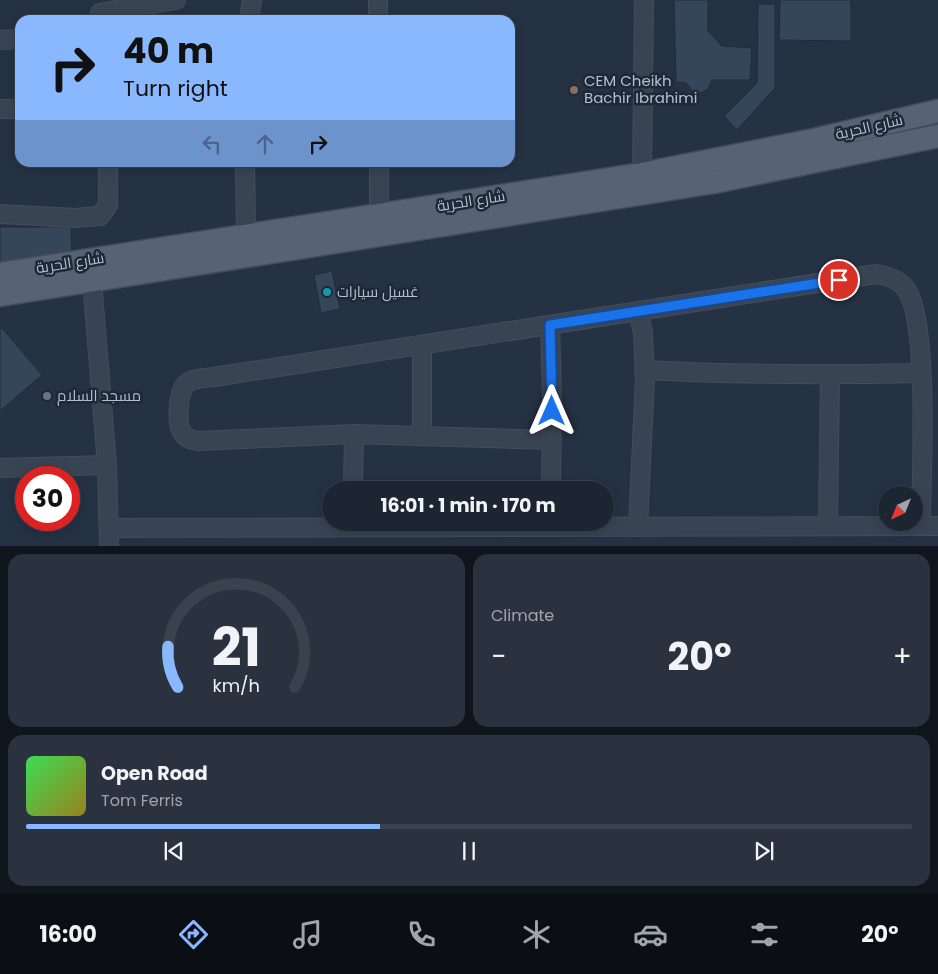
<!DOCTYPE html>
<html lang="en">
<head>
<meta charset="utf-8">
<style>
  :root { --surface:#1c2632; --page:#29323e; --text:#f1f3f6; --muted:#a0a5ac; --line:#3a434d; --accent:#89b8ff }
  body { margin:0; font-family:Poppins,Cairo,sans-serif; background:var(--page); color:var(--text); height:100vh; display:flex; flex-direction:column; font-size:19px; white-space:nowrap }
  * { box-sizing:border-box; margin:0 }
  p { font-size:16px; color:var(--muted) }
  .icon { flex:none; width:28px; height:28px; fill:none; stroke:currentColor; stroke-width:2; stroke-linecap:round; stroke-linejoin:round }
  .map { position:relative; height:546px; overflow:hidden }
  .sheet { display:flex; flex-direction:column; gap:8px; padding:8px; background:#0f151c; flex:1 }
  .sheet>* { flex:none }
  .guide { position:absolute; left:15px; top:15px; width:500px; height:152px; border-radius:15px; box-shadow:0 2px 12px #0003,0 0 0 1px var(--line); background:#89b8ff; color:#111; overflow:hidden }
  .needle { width:32px; rotate:223deg }
  .controls { position:absolute; left:878px; top:486px; display:grid; gap:10px }
  .controls a { display:grid; place-items:center; width:45px; height:45px; border-radius:50%; background:var(--surface); box-shadow:0 2px 12px #0003,0 0 0 1px var(--line); font-size:25px }
  .speed { position:absolute; left:15px; top:466px; display:flex; gap:10px; font-size:25px; font-weight:700; text-align:center }
  .speed>* { display:grid; place-content:center; width:65px; height:65px; border-radius:50%; background:var(--surface); box-shadow:0 2px 12px #0003,0 0 0 1px var(--line); line-height:1 }
  .speed .limit { border:8px solid #d22; background:#fff; color:#111 }
  .pin { position:absolute; display:grid; place-items:center; width:42px; height:42px; color:#fff; margin:-21px; border:2px solid #fff; border-radius:50%; box-shadow:0 1px 5px #0007 }
  .me { position:absolute; width:55px; margin:-28px; rotate:0deg; stroke-linejoin:round; filter:drop-shadow(0 0 4px #0008) }
  .turn { display:flex; align-items:center; gap:18px; height:105px; padding:0 25px; font-size:22px }
  .turn .icon { width:65px; height:65px; stroke-width:2.5 }
  .turn b { display:block; font-size:35px; line-height:42px }
  .lanes { display:flex; align-items:center; height:48px; padding:0 25px; background:#0003; justify-content:center; gap:25px; direction:ltr }
  .lanes .off { opacity:.35 }
  .big { font-size:38px; font-weight:700; line-height:1.1 }
  .sheet .widget { flex:1; display:flex; flex-direction:column; justify-content:center; gap:8px; min-width:0; padding:0 18px; border-radius:15px; background:var(--page) }
  .sheet .dial { align-items:center; gap:0 }
  .dial svg { height:130px; overflow:visible; fill:none; stroke:var(--line); stroke-width:7; stroke-linecap:round; text-anchor:middle }
  .dial text { fill:var(--text); stroke:none }
  .song { display:flex; align-items:center; gap:15px }
  .cover { width:60px; height:60px; border-radius:8px; background:linear-gradient(135deg,hsl(130 70% 55%),hsl(50 70% 35%)) }
  .played { height:5px; border-radius:2px; background:linear-gradient(90deg,var(--accent) 40%,var(--line) 40%) }
  .keys { display:flex; justify-content:space-around; direction:ltr }
  .heat { display:flex; justify-content:space-between; align-items:center; font-size:28px; direction:ltr }
  .sheet .tiles { flex:1; display:grid; gap:8px; grid-template-columns:1fr 1fr }
  .widget:last-child { grid-column:span 2 }
  .trip { position:absolute; left:322px; top:481px; width:292px; height:50px; border-radius:25px; background:var(--surface); box-shadow:0 2px 12px #0003,0 0 0 1px var(--line); font-weight:700; line-height:50px; text-align:center }
  .tabs { display:flex; height:80px; justify-content:space-around; align-items:center; background:#0b0f14; color:var(--muted) }
  .tabs .icon { width:35px; height:35px }
  .tabs .current { color:var(--accent) }
  .tabs b { font-size:22px; color:var(--text) }
  .map>svg:first-child { display:block }
</style>
</head>
<body>
<div class="map">
<svg width="938" height="547" viewBox="0 0 938 547">
  <rect width="100%" height="100%" fill="#253243"/>
  <!-- building -->
  <g fill="#36465a" stroke="#202b3a">
    <path d="M674 0H708V31L722 46 752 48 750 80H712L708 89 701 93H694L686 83 676 82Z"/>
    <path d="M780 0H851V41L779 40Z"/>
    <path d="M758 4H775V88L737 130 724 116 757 83Z"/>
    <path d="M0 227H71L72 253H62L60 260 2 264 0 261Z"/>
    <path d="M332 271 340 309 321 313 314 275Z"/>
    <path d="M2 328 42 375 0 411V329Z"/>
  </g>
  <g fill="none" stroke-linecap="round" stroke-linejoin="round">
    <defs>
      <g id="minor">
        <path d="M378 0V20"/>
        <path d="M100 13 176 0"/>
        <path d="M249 20 252 0"/>
        <path d="M0 40 20 39"/>
        <path d="M0 109H20"/>
        <path d="M245 162 246 234"/>
        <path d="M379 162V227"/>
        <path d="M642 174 644 0"/>
        <path d="M0 214 75 218 100 216 108 205V162"/>
        <path d="M91 268 107 465 109 547"/>
        <path d="M550 325 552 397 551 490"/>
        <path d="M422 346V436"/>
        <path d="M644 370C737 375 828 375 921 373"/>
        <path d="M354 434 199 441C192 440 186 439 182 432 176 424 178 389 187 383 194 378 206 378 214 377L876 274C888 276 898 279 906 289 930 323 921 478 921 526"/>
        <path d="M0 468 107 465"/>
        <path d="M353 490 354 434 552 440"/>
        <path d="M828 526 830 375"/>
        <path d="M638 527 645 378 643 332 638 312"/>
        <path d="M109 528 938 526"/>
      </g>
      <g id="major">
        <path d="M0 274 642 174 814 140 938 111"/>
        <path d="M0 295 714 182 938 136"/>
      </g>
    </defs>
    <!-- minor casing -->
    <use href="#minor" stroke="#434d5c" stroke-width="20"/>
    <!-- major casing -->
    <use href="#major" stroke="#434d5c" stroke-width="25"/>
    <!-- minor -->
    <use href="#minor" stroke="#394453" stroke-width="18"/>
    <!-- major -->
    <use href="#major" stroke="#576373" stroke-width="22"/>
  </g>
  <g fill="none" stroke-linecap="round" stroke-linejoin="round">
    <defs>
      <path id="route" d="M552 411 550 325 839 280"/>
    </defs>
    <!-- route casing -->
    <use href="#route" stroke="#114b97" stroke-width="12"/>
    <!-- route -->
    <use href="#route" stroke="#1a73e8" stroke-width="9"/>
  </g>
  <!-- markers -->
  <circle fill="#8d6e63" stroke="#1e2938" stroke-width="2" cx="574" cy="90" r="5"/>
  <circle fill="#0f9aa8" stroke="#1e2938" stroke-width="2" cx="327" cy="292" r="5"/>
  <circle fill="#6b7280" stroke="#1e2938" stroke-width="2" cx="47" cy="396" r="5"/>
  <g text-anchor="middle" stroke-width="5" stroke-linejoin="round" paint-order="stroke">
    <!-- poi labels -->
    <g font-size="15" fill="#b6bfcd" stroke="#1e2938" text-anchor="start">
      <text x="584" y="86">CEM Cheikh<tspan x="584" dy="17">Bachir Ibrahimi</tspan></text>
      <text x="337" y="297">غسيل سيارات</text>
      <text x="57" y="401">مسجد السلام</text>
    </g>
    <!-- street labels -->
    <g font-size="15" fill="#b6bfcd" stroke="#1e2938">
      <text transform="translate(869 127) rotate(-13)" y="5">شارع الحرية</text>
      <text transform="translate(471 201) rotate(-9)" y="5">شارع الحرية</text>
      <text transform="translate(70 263) rotate(-9)" y="5">شارع الحرية</text>
    </g>
  </g>
</svg>
<div class="controls">
<a><svg class="needle" viewBox="-14 -14 28 28"><path d="M0-13l5 13h-10z" fill="#e53935"/><path d="M0 13l5-13h-10z" fill="#a0a5ac"/></svg></a>
</div>
<div class="speed"><div class="limit">30</div></div>
<div class="pin" style="left:839px;top:280px;background:#d93025"><svg class="icon" aria-label="arrive" viewBox="0 0 24 24"><path d="M6 21V4h12l-3 4 3 4H6"/></svg></div>
<svg class="me" style="left:552px;top:411px" viewBox="-20 -20 40 40"><path d="M0-17L14 15 0 8-14 15z" fill="#1a73e8" stroke="#fff" stroke-width="4"/></svg>
<div class="trip">16:01 · 1 min · 170 m</div>
<div class="guide">
<div class="turn"><svg class="icon" aria-label="right" viewBox="0 0 24 24"><path d="M7 20v-9h11M14 6l5 5-5 5"/></svg><div><b>40 m</b>Turn right</div></div>
<div class="lanes"><svg class="icon off" aria-label="left" viewBox="0 0 24 24"><path d="M17 20v-9H6M10 6l-5 5 5 5"/></svg><svg class="icon off" aria-label="ahead" viewBox="0 0 24 24"><path d="M12 20V5M6 11l6-6 6 6"/></svg><svg class="icon" aria-label="right" viewBox="0 0 24 24"><path d="M7 20v-9h11M14 6l5 5-5 5"/></svg></div>
</div>
</div>
<section class="sheet">
<div class="tiles">
<div class="widget dial"><svg viewBox="0 0 100 80">
<path d="M14 69A42 42 0 1 1 86 69"/>
<path d="M14 69A42 42 0 0 1 8 44" stroke="#89b8ff"/>
<text x="50" y="56" font-size="32" font-weight="700">21</text>
<text x="50" y="72" font-size="11">km/h</text>
</svg></div>
<div class="widget"><p>Climate</p>
<div class="heat"><a>−</a><b class="big">20°</b><a>+</a></div>
</div>
<div class="widget">
<div class="song"><i class="cover"></i><div><b>Open Road</b><p>Tom Ferris</p></div></div>
<div class="played"></div>
<div class="keys"><svg class="icon" aria-label="previous" viewBox="0 0 24 24"><path d="M18 5L8 12l10 7zM5 5v14"/></svg><svg class="icon" aria-label="pause" viewBox="0 0 24 24"><path d="M8 5v14M16 5v14"/></svg><svg class="icon" aria-label="next" viewBox="0 0 24 24"><path d="M6 5l10 7-10 7zM19 5v14"/></svg></div>
</div>
</div>
</section>
<nav class="tabs">
<b>16:00</b>
<svg class="icon current" aria-label="directions" viewBox="0 0 24 24"><path d="M12 3l9 9-9 9-9-9zM9 14v-3h6M13 9l2 2-2 2"/></svg>
<svg class="icon" aria-label="music" viewBox="0 0 24 24"><path d="M9 18V5l10-2v13"/><circle cx="6" cy="18" r="3"/><circle cx="16" cy="16" r="3"/></svg>
<svg class="icon" aria-label="phone" viewBox="0 0 24 24"><path d="M5 4h4l2 5-3 2q2 4 5 5l2-3 5 2v4C11 20 4 13 5 4z"/></svg>
<svg class="icon" aria-label="climate" viewBox="0 0 24 24"><path d="M12 3v18M4 7l16 10M4 17L20 7"/></svg>
<svg class="icon" aria-label="car" viewBox="0 0 24 24"><path d="M5 17H2v-5l4-1 3-4h7l3 4 3 1v5h-3M9 17h6M6 11h13"/><circle cx="7" cy="17" r="2"/><circle cx="17" cy="17" r="2"/></svg>
<svg class="icon" aria-label="filters" viewBox="0 0 24 24"><path d="M4 7h16M4 17h16"/><circle cx="9" cy="7" r="2"/><circle cx="15" cy="17" r="2"/></svg>
<b>20°</b>
</nav>
</body>
</html>
